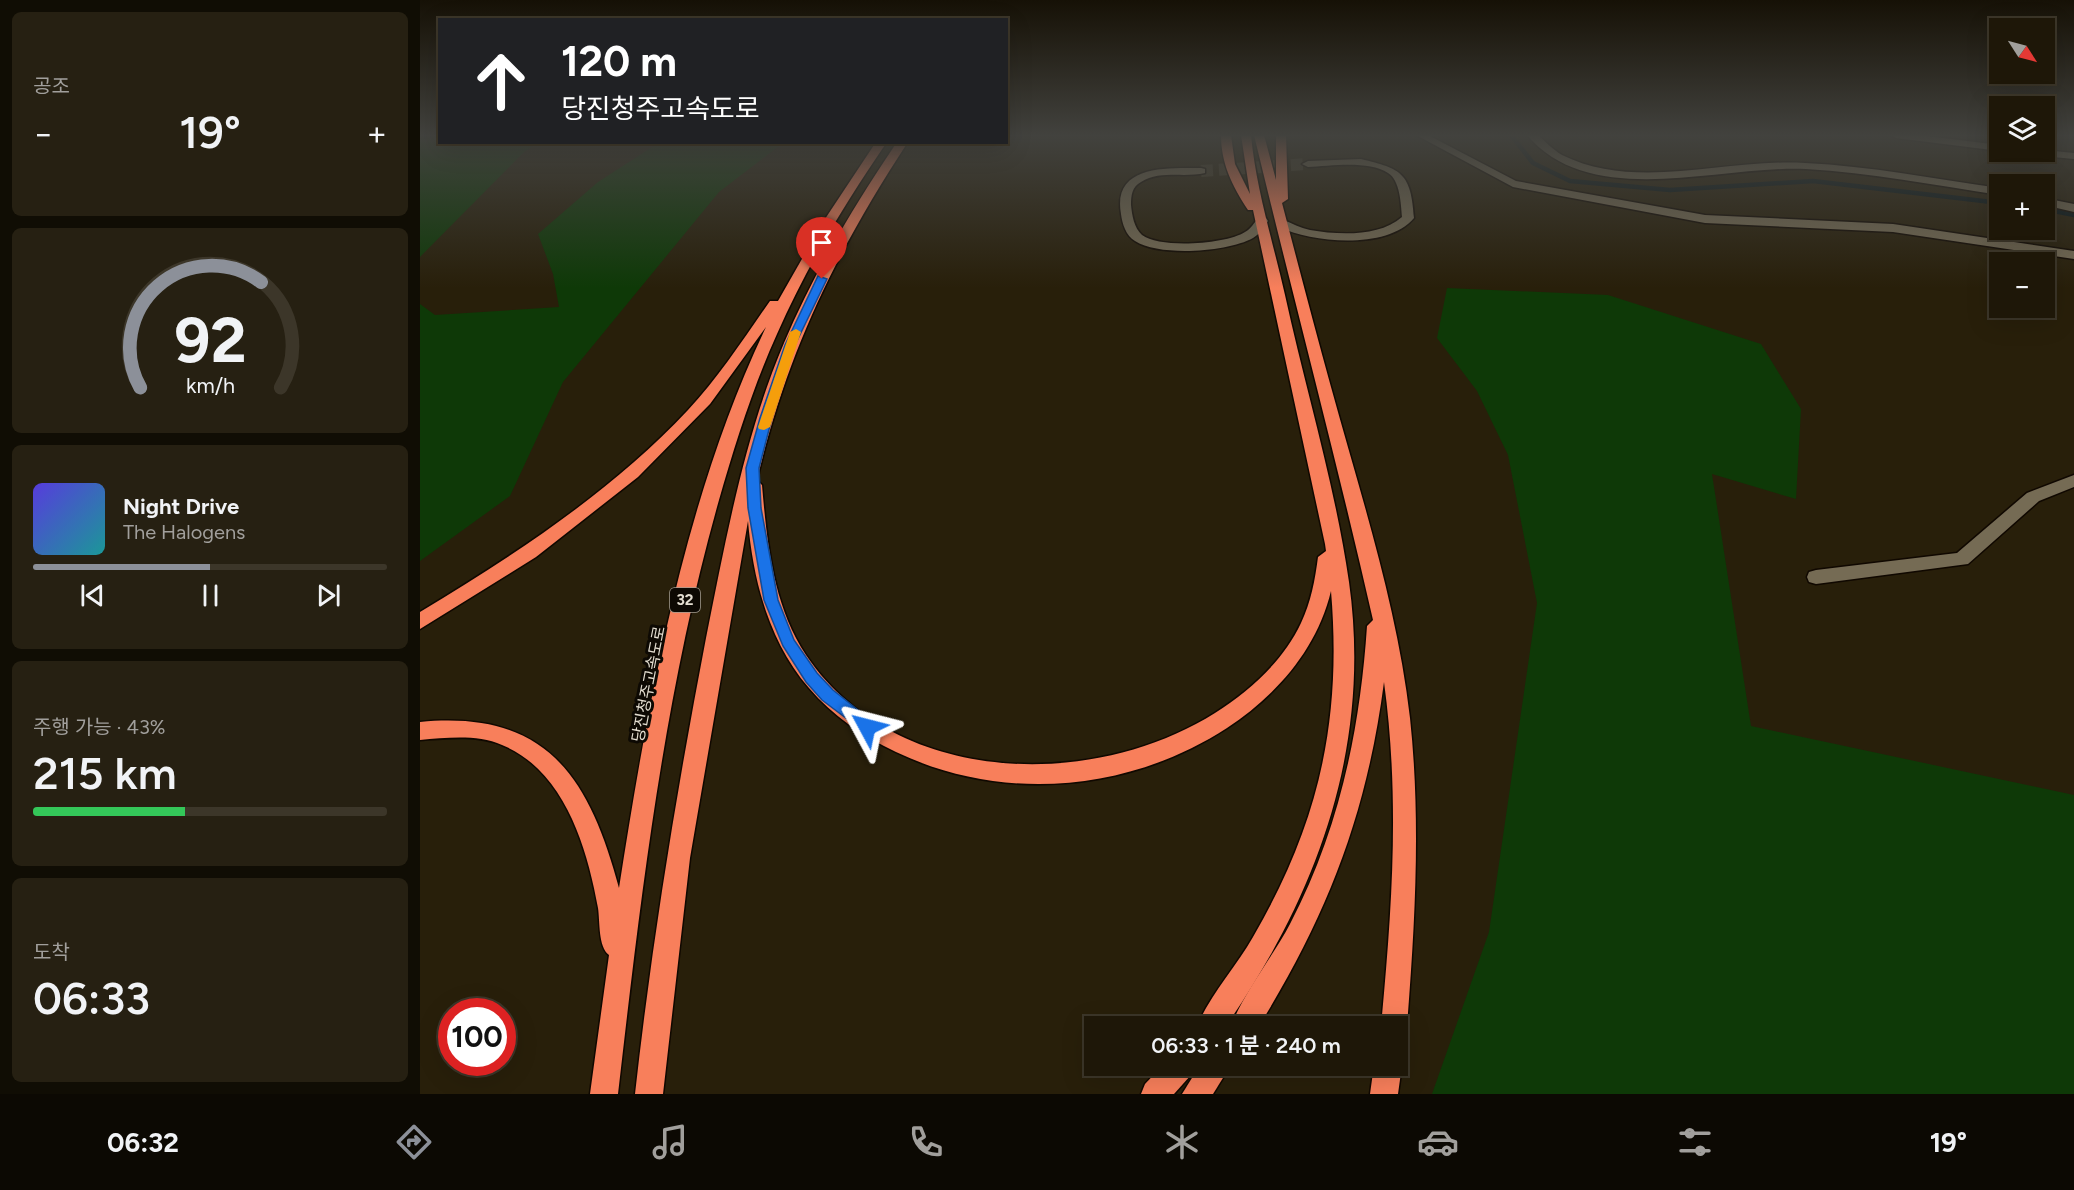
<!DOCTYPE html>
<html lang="ko">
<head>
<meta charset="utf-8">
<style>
  :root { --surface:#1e1708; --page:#262012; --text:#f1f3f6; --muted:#a19f9c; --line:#3c3629; --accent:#8c9099 }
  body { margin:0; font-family:Figtree,"Noto Sans KR",sans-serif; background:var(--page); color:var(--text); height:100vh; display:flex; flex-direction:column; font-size:22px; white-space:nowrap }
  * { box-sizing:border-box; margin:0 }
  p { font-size:20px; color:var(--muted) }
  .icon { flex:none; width:33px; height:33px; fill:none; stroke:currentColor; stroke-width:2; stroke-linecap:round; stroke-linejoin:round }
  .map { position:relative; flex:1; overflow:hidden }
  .drawer { display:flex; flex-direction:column; gap:12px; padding:12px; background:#100d04; width:420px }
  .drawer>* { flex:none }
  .banner { position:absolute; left:18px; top:18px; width:570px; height:126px; border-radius:0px; box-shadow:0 6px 24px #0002,0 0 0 2px var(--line); background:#202124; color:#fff; overflow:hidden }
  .needle { width:39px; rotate:126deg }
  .buttons { position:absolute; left:1569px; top:18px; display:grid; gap:12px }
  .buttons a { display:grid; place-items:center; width:66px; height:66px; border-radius:0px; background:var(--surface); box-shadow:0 6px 24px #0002,0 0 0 2px var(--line); font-size:30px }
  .speed { position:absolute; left:18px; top:998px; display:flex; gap:12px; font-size:30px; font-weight:700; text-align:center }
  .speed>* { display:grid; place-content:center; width:78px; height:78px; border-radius:50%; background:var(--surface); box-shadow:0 6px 24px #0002,0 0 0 2px var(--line); line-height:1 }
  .speed .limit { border:9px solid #d22; background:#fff; color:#111 }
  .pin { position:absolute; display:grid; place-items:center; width:51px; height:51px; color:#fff; margin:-62px -26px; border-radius:50% 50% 50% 0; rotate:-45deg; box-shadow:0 0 6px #0007 }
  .pin .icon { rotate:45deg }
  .me { position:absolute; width:66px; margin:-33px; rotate:308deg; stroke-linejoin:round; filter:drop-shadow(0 0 4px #0008) }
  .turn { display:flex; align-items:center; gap:21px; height:126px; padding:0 24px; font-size:27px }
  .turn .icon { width:78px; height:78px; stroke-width:2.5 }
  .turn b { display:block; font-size:42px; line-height:51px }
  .big { font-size:45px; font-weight:600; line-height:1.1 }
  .drawer .tile { flex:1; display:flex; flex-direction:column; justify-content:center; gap:9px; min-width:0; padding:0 21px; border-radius:9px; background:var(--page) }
  .drawer .dial { align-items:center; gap:0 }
  .dial svg { height:156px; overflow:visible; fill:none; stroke:var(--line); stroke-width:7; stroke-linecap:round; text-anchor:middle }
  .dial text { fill:var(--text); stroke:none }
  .song { display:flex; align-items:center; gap:18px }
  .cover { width:72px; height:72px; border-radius:9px; background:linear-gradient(135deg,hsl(250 70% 55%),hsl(180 70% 35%)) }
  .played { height:6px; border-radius:3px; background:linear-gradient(90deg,var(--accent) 50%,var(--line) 50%) }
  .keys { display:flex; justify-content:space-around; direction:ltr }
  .heat { display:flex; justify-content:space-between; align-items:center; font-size:33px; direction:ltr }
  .charge { height:9px; border-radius:4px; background:linear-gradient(90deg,#34c759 43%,var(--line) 0) }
  .trip { position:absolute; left:664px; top:1016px; width:324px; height:60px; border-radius:0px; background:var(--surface); box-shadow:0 6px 24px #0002,0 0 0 2px var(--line); font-weight:600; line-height:60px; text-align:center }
  .dock { display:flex; height:96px; justify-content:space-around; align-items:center; background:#0c0903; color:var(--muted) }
  .dock .icon { width:42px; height:42px }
  .dock .selected { color:var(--accent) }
  .dock b { font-size:27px; color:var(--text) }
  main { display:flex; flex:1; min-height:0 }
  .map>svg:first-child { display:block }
</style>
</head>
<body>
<main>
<section class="drawer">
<div class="tile"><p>공조</p>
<div class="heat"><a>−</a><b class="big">19°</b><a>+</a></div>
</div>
<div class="tile dial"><svg viewBox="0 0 100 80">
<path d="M14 69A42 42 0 1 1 86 69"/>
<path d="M14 69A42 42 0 0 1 76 15" stroke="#8c9099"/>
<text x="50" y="56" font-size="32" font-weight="700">92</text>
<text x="50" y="72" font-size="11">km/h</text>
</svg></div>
<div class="tile">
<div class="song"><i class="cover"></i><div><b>Night Drive</b><p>The Halogens</p></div></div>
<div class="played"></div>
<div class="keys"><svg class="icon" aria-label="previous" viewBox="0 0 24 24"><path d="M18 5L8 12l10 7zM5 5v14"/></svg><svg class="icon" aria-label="pause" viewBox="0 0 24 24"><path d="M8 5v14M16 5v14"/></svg><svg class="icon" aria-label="next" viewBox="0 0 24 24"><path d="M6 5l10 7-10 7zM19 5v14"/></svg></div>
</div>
<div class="tile"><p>주행 가능 · 43%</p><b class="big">215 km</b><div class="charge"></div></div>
<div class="tile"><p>도착</p><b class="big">06:33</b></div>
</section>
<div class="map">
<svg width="1654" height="1094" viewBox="0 0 1654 1094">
  <rect width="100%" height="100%" fill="#281f0a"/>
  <!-- green -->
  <g fill="#0e3907">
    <path d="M0 135H19L20 142 117 143 104 152 0 257Z"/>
    <path d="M240 142 363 143 299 192 143 382 90 496 0 561V304L15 315 139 307 133 274 118 234 178 182Z"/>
    <path d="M1027 288 1188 295 1341 344 1381 409 1376 499 1292 474 1331 726 1654 795V1094H1012L1069 932 1117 603 1088 455 1057 391 1017 338Z"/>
  </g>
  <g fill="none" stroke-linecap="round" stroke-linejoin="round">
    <!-- stream -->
    <g stroke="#041317" stroke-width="4.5">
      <path d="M1091 135 1113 163 1150 181 1250 190 1393 181 1580 203"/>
      <path d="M1624 209 1654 215"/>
    </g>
    <!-- minor-tunnel -->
    <path stroke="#443c28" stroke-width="12" stroke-dasharray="12 6" stroke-linecap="butt" d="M781 171 888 164"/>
    <defs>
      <g id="minor">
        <path d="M996 135H1008L1096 181 1285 215 1473 224 1654 251V259L1473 232 1285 223 1093 187Z"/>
        <path d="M1107 135H1118C1125 141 1133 150 1142 155 1217 192 1306 158 1385 163 1450 166 1515 179 1580 188V195C1515 185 1450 173 1386 169 1300 165 1171 211 1107 135Z"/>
        <path d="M1471 135H1498L1580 145V151L1476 138Z"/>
        <path d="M1624 150 1654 153V159L1612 155 1607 152Z"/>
        <path d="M941 159C982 169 991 173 994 218 967 250 893 243 859 227L857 224 863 220C872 223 880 228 890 230 919 235 959 237 982 217 981 204 980 180 968 173 949 160 910 166 888 167L882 164 888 161Z"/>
        <path d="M781 168 785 169V173C765 178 740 170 721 182 712 187 711 195 711 205 712 215 714 228 722 235 740 249 807 244 825 232 831 229 834 223 838 218H846L848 221C844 227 840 234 833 238 808 252 740 257 715 241 706 236 702 223 701 214 692 164 748 168 781 168Z"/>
        <path d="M1624 198 1654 204V212L1624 205Z"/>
        <path d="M1654 475V487L1619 501 1548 564 1396 584 1389 582 1387 577 1389 572 1396 570 1537 553 1607 493Z"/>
      </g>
      <g id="highway">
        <path d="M801 135H811L815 164 830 194 821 135H831C836 189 853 242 865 295 886 391 915 485 929 582 952 746 898 893 806 1026H777C790 995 816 967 833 937 899 823 922 721 911 591 897 649 857 695 807 728 708 792 583 803 476 752 442 736 413 716 389 688 349 642 333 580 328 521L270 858 243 1094H215C232 941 257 789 286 638 306 539 324 437 364 343 394 272 434 206 477 142H488C416 252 367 352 337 480L342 485C347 543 353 605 386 655 474 786 671 791 795 713 830 691 863 661 881 623 891 602 895 580 898 557L906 551 905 544 833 210H828C812 186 801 163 801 135Z"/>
        <path d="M834 135H844L856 180V135H866L868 199 862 203C878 264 894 326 911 387 941 496 977 605 990 718 1001 821 995 923 987 1026L983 1035 978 1038V1026H961C972 909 980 799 964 682 947 813 908 914 839 1026H811C825 990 852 958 870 924 919 830 940 731 947 626L953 620C916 457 873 297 834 135Z"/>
        <path d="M456 142H467C425 203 387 266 357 334 333 387 315 444 299 500 244 694 221 894 198 1094H170L189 955C178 947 180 921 178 908 167 847 144 770 82 745 57 734 26 738 0 740V722C126 710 169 776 199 888 228 702 264 498 346 327L290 404 218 477 116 557 0 629V612C96 554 191 492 268 410 299 377 324 338 350 301H358L403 222Z"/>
        <path d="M978 1056 982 1065 978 1094H950L954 1065H978Z"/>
        <path d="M743 1065H775L771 1075 754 1094H721L725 1084Z"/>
        <path d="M780 1065H811L793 1094H762Z"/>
      </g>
    </defs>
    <!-- minor casing -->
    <use href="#minor" stroke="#100800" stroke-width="3"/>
    <!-- highway casing -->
    <use href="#highway" stroke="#100800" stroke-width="3"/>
    <!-- minor -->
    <use href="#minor" fill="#756b54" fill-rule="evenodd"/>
    <!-- highway -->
    <use href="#highway" fill="#f87f5b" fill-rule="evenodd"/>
  </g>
  <!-- sky -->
  <linearGradient id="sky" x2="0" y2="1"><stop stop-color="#161106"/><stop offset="0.47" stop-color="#42423e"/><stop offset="1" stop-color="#42423e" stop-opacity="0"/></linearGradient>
  <rect width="1654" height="288" fill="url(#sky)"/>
  <!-- route -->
  <path fill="#1a73e8" stroke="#114b97" stroke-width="1.5" d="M398 276 407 279 375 345 352 418 339 468 341 508 358 600 374 640 397 673 413 690 453 722 455 727 453 732 447 734 402 700 386 682 363 646 344 600 328 508 326 468 340 418 365 345Z"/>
  <!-- slow -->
  <path fill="#f59e0b" d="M376 329 381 332 350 427 344 430 339 429 338 427 370 332Z"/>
  <g text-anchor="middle" stroke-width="6" stroke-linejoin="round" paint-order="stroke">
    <!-- shield labels -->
    <rect fill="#0d0903" stroke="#a39d92" stroke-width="1.5" x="250" y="588" width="30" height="24" rx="4.5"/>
    <g font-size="15" font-weight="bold" fill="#e3ddd0">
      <text x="265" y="605">32</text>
    </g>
    <!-- street labels -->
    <g font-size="16" fill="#e3ddd0" stroke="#0d0903">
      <text transform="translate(228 684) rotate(-79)" y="6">당진청주고속도로</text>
    </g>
  </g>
</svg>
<div class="buttons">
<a><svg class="needle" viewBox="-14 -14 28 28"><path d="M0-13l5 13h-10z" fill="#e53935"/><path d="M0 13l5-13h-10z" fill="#a19f9c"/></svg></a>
<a><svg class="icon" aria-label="layers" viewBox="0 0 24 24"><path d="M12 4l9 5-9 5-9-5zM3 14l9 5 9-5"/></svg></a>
<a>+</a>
<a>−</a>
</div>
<div class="speed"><div class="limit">100</div></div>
<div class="pin" style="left:402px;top:279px;background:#d93025"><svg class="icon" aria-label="arrive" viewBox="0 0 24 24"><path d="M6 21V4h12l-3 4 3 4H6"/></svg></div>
<svg class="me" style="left:447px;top:727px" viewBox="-20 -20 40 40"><path d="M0-17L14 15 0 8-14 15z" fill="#1a73e8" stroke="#fff" stroke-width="4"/></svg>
<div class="trip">06:33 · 1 분 · 240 m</div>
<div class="banner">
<div class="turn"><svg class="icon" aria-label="ahead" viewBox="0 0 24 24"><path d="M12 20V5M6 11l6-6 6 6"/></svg><div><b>120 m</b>당진청주고속도로</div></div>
</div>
</div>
</main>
<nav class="dock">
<b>06:32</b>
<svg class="icon selected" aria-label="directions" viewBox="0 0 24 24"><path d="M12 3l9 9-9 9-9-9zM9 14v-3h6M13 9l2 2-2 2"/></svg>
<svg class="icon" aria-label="music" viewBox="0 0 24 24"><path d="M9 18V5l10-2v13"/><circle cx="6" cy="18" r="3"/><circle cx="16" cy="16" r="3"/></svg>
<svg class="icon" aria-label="phone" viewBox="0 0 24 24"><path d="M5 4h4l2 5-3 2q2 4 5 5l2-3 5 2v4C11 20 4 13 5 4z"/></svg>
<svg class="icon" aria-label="climate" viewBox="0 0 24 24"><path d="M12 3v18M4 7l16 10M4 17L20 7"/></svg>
<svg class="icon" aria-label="car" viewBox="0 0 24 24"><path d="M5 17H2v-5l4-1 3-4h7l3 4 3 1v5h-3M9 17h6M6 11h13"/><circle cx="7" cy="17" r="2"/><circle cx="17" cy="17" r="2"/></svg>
<svg class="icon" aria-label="filters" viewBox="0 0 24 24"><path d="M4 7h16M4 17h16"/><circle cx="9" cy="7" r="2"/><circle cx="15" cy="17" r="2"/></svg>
<b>19°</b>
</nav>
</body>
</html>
